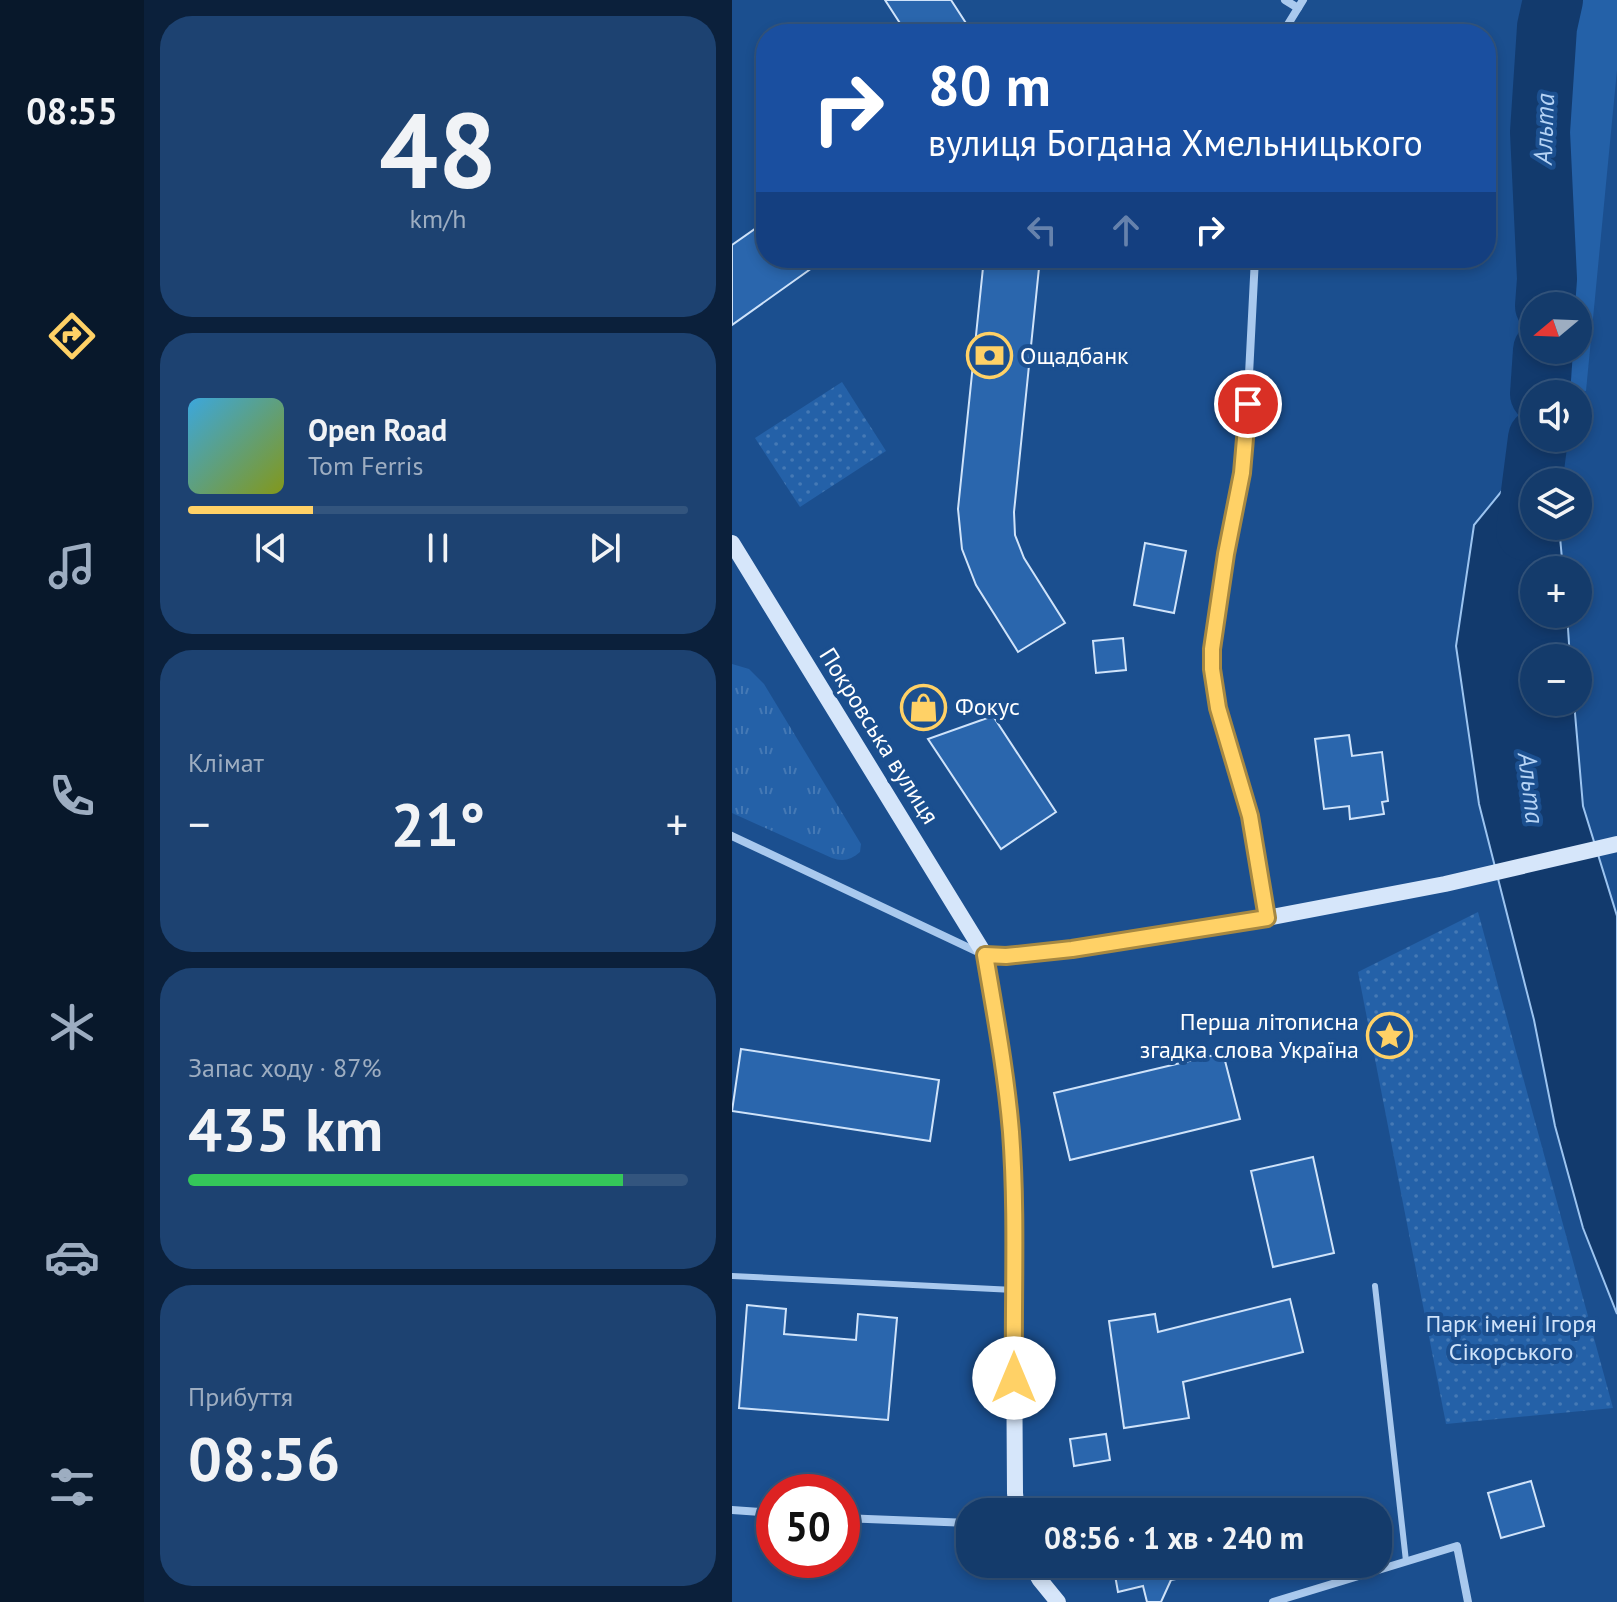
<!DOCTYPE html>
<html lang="uk">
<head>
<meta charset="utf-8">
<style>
  :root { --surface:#143b6b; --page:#1d4271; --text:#f1f3f6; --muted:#9dadc1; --line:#33557e; --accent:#ffd166 }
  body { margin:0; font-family:"PT Sans",sans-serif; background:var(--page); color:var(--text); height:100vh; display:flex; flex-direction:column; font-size:30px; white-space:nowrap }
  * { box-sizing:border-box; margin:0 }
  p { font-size:26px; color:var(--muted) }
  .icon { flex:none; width:44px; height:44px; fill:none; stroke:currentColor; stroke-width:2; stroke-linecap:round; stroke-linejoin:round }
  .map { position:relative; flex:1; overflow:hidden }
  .sheet { display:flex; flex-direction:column; gap:16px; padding:16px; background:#0b203b; width:588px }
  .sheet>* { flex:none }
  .top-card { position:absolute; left:24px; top:24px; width:740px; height:244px; border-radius:32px; box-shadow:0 4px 12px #0003,0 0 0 2px var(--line); background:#1a4fa0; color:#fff; overflow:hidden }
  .needle { width:52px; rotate:251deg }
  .controls { position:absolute; left:788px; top:292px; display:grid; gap:16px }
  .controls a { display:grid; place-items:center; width:72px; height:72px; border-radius:50%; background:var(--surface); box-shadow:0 4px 12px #0003,0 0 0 2px var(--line); font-size:40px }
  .speed { position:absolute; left:24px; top:1474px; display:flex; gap:16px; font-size:40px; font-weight:700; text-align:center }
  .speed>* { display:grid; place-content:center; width:104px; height:104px; border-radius:50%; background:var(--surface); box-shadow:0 4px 12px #0003,0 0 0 2px var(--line); line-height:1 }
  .speed .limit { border:12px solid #d22; background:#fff; color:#111 }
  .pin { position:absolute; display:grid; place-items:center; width:68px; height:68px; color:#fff; margin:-34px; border:4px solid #fff; border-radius:50%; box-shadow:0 2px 8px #0007 }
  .me { position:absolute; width:88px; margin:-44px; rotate:0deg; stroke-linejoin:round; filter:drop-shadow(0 0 6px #0008) }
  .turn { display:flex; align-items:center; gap:28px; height:168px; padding:0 40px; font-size:36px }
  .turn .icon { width:104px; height:104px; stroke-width:2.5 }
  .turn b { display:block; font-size:56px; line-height:68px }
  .lanes { display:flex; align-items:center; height:76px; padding:0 40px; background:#0003; justify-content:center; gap:40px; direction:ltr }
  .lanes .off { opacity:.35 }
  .big { font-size:60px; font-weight:700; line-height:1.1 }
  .sheet .card { flex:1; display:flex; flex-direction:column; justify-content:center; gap:12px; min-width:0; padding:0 28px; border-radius:32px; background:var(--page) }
  .sheet .dial { align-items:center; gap:0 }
  .dial b { font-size:104px; line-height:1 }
  .song { display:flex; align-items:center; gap:24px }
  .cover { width:96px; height:96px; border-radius:12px; background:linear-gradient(135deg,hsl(200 70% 55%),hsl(70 70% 35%)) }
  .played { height:8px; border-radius:4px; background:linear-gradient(90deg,var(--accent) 25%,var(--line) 25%) }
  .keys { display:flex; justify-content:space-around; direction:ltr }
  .heat { display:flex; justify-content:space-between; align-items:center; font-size:44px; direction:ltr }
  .charge { height:12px; border-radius:6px; background:linear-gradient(90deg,#34c759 87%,var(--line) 0) }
  .trip { position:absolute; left:224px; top:1498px; width:436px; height:80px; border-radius:32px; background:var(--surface); box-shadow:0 4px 12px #0003,0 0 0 2px var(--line); font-weight:700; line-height:80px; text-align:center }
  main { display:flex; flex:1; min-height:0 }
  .menu { display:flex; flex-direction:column; width:144px; justify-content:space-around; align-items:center; background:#08182b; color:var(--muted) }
  .menu .icon { width:56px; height:56px }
  .menu .on { color:var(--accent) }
  .menu b { font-size:36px; color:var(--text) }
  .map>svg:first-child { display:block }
</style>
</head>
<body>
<main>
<nav class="menu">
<b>08:55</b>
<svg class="icon on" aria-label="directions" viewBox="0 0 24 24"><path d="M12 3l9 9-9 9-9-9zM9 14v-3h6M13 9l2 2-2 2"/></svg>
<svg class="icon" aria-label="music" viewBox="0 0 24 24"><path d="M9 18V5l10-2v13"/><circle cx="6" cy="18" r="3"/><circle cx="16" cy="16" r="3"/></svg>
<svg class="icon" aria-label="phone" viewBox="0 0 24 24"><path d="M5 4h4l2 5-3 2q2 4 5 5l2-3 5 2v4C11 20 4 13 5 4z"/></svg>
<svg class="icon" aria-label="climate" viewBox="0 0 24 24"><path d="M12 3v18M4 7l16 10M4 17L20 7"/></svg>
<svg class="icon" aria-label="car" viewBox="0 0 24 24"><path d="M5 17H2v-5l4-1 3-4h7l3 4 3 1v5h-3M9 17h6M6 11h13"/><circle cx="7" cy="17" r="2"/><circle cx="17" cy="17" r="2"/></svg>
<svg class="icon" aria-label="filters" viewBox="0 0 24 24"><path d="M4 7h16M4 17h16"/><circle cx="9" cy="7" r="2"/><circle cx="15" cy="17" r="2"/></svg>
</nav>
<section class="sheet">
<div class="card dial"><b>48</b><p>km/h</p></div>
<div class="card">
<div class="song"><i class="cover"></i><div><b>Open Road</b><p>Tom Ferris</p></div></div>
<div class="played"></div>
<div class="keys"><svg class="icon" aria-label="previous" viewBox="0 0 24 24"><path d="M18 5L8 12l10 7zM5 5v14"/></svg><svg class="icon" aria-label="pause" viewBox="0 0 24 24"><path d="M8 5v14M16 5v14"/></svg><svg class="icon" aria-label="next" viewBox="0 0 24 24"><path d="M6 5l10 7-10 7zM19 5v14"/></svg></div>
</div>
<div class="card"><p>Клімат</p>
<div class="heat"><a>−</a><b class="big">21°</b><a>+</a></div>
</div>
<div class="card"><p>Запас ходу · 87%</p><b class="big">435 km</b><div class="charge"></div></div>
<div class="card"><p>Прибуття</p><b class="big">08:56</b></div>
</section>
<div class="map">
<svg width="885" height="1602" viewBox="0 0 885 1602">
  <defs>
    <pattern id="grass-tufts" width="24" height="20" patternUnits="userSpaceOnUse" patternTransform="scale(2)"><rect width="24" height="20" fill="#2461a8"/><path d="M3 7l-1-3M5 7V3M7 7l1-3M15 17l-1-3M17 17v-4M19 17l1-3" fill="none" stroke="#4579b5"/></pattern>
    <pattern id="park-dots" width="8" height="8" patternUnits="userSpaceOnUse" patternTransform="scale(2)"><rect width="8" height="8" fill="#2461a8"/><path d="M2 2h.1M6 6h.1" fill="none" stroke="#4579b5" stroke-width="1.8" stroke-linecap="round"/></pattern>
  </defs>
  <rect width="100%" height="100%" fill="#1b4f8f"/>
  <!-- grass -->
  <path fill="url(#grass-tufts)" d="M0 664 17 669 32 684 129 844 128 852C119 860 111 862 100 858L0 813Z"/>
  <!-- park -->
  <g fill="url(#park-dots)">
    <path d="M110 382 154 451 68 507 23 438Z"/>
    <path d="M746 912 881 1408 714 1424 626 972Z"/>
  </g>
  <!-- garden -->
  <path fill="#2461a8" d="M849 0H885V70L854 391 825 388 828 350H846V306H831L833 270 832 63Z"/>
  <!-- water -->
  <path fill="#123a6d" stroke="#9cc4f0" stroke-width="2" d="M805 448 820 482H802V526H827L831 570H802V614H835L838 658H802V702H842L851 806 885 916V1314L851 1228 823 1126 802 1020 747 804 724 646 742 525Z"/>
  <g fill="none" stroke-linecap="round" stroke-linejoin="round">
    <!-- river -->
    <g stroke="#123a6d" stroke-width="60">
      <path d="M813 306 815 279 808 132 815 27 821 0"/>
      <path d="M808 394 811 350"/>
      <path d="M794 531 806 438"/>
    </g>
  </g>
  <!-- building -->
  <g fill="#2a66ad" stroke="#cfe3fa" stroke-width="2">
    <path d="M153 0H219L241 34H175Z"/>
    <path d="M34 221V258H94L0 325V245Z"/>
    <path d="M252 258H308L282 512 283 535 292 558 333 623 286 652 244 585 230 549 226 509Z"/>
    <path d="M413 543 454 551 442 613 402 605Z"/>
    <path d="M391 638 394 670 364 673 361 641Z"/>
    <path d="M261 716 324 812 269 849 196 739Z"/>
    <path d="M617 735 620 756 650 752 656 801 650 802 652 814 618 819 617 806 592 809 583 739Z"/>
    <path d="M9 1049 207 1080 198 1141 0 1111Z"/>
    <path d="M491 1053 508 1119 338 1160 322 1093Z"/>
    <path d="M581 1157 602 1253 541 1267 519 1171Z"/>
    <path d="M558 1299 571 1352 451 1382 457 1418 392 1428 377 1321 423 1314 426 1332Z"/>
    <path d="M15 1305 54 1309 52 1334 124 1340 126 1314 165 1318 156 1420 7 1408Z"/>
    <path d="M374 1434 378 1460 342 1466 338 1439Z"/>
    <path d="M799 1481 812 1526 769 1538 756 1493Z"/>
    <path d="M381 1564H458L459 1576 439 1580 429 1602H415L411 1586 386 1592Z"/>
  </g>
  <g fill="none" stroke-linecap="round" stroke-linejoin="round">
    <!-- service -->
    <g stroke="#a9c9ee" stroke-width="6">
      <path d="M0 1276 282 1290"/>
      <path d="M643 1286 674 1561"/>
    </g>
    <!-- minor -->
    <g stroke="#a9c9ee" stroke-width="8">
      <path d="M553 0 566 8"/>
      <path d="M550 34 571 0"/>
      <path d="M523 258 513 452 494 554 480 649V669L486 708 518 816 535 918"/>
      <path d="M0 836 248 953"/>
      <path d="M0 1510 42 1513"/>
      <path d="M110 1518 238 1523"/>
      <path d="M541 1602 725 1546 736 1602"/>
    </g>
    <!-- secondary -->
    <g stroke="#d6e6fa" stroke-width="16">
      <path d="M0 543 253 955C266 1027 277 1099 281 1173L283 1493 285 1512"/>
      <path d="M253 955 274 956 340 949 535 918 713 884 885 844"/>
      <path d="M299 1564 308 1580 326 1602"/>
    </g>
  </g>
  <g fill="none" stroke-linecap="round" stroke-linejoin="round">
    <defs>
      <path id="route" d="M282 1378C281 1296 285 1213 279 1132 274 1072 263 1014 253 955L274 956 340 949 535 918 518 816 486 708 480 669V649L494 554 510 473 516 404"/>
    </defs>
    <!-- route casing -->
    <use href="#route" stroke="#a68842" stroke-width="20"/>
    <!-- route -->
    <use href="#route" stroke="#ffd166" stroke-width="14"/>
  </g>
  <!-- icons -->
  <defs>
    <symbol id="bank-ring" viewBox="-11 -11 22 22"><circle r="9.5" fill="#1b4f8f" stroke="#ffd166" stroke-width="1.5"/><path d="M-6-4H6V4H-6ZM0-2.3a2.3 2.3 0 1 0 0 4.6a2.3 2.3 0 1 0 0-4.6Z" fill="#ffd166"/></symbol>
    <symbol id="shop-ring" viewBox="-11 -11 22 22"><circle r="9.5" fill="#1b4f8f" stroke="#ffd166" stroke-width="1.5"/><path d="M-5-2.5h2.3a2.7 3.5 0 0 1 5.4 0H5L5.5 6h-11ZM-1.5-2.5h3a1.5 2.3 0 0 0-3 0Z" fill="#ffd166"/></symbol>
    <symbol id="sight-ring" viewBox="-11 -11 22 22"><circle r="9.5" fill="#1b4f8f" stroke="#ffd166" stroke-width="1.5"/><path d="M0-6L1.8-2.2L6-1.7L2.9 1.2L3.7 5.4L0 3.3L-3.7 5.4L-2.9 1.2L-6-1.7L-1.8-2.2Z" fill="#ffd166"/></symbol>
  </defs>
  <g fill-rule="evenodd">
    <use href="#bank-ring" x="232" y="330" width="51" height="51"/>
    <use href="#shop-ring" x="166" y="682" width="51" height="51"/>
    <use href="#sight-ring" x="632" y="1010" width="51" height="51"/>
  </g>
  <g text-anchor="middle" stroke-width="8" stroke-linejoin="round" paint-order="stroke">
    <!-- poi labels -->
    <g font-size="24" fill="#fff" stroke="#1b4f8f" text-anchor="start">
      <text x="288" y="364">Ощадбанк</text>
      <text x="223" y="715">Фокус</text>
      <text x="627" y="1030" text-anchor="end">Перша літописна<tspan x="627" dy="28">згадка слова Україна</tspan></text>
    </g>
    <!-- street labels -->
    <g font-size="24" fill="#fff" stroke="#1b4f8f">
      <text transform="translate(147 736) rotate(58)" y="8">Покровська вулиця</text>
    </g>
    <!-- park labels -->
    <g font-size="24" fill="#cfe3fa" stroke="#1b4f8f">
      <text x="779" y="1332">Парк імені Ігоря<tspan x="779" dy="28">Сікорського</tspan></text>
    </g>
    <!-- water labels -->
    <g font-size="26" font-style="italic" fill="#b5d3f5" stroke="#1b4f8f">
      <text transform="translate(812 129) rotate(-88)" y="9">Альта</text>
      <text transform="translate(799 788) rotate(83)" y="9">Альта</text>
    </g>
  </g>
</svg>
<div class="controls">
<a><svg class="needle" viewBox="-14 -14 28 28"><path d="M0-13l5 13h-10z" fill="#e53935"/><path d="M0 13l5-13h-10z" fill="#9dadc1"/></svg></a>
<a><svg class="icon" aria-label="sound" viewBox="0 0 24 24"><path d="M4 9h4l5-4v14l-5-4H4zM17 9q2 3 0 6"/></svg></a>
<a><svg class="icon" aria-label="layers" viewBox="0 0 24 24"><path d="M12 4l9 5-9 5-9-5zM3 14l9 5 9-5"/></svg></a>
<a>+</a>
<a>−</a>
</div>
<div class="speed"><div class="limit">50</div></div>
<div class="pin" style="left:516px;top:404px;background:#d93025"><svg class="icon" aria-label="arrive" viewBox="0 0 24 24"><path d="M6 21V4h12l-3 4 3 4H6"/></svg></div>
<svg class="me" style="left:282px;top:1378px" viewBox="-20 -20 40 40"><circle r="19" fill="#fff"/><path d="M0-13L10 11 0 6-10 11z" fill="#ffd166"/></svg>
<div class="trip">08:56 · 1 хв · 240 m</div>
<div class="top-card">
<div class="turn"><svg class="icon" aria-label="right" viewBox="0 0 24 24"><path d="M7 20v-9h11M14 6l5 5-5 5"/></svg><div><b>80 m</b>вулиця Богдана Хмельницького</div></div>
<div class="lanes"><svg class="icon off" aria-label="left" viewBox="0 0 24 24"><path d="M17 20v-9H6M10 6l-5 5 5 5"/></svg><svg class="icon off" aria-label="ahead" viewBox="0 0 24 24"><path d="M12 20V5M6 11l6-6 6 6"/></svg><svg class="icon" aria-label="right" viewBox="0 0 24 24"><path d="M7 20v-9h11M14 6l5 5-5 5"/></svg></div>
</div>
</div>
</main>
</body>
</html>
